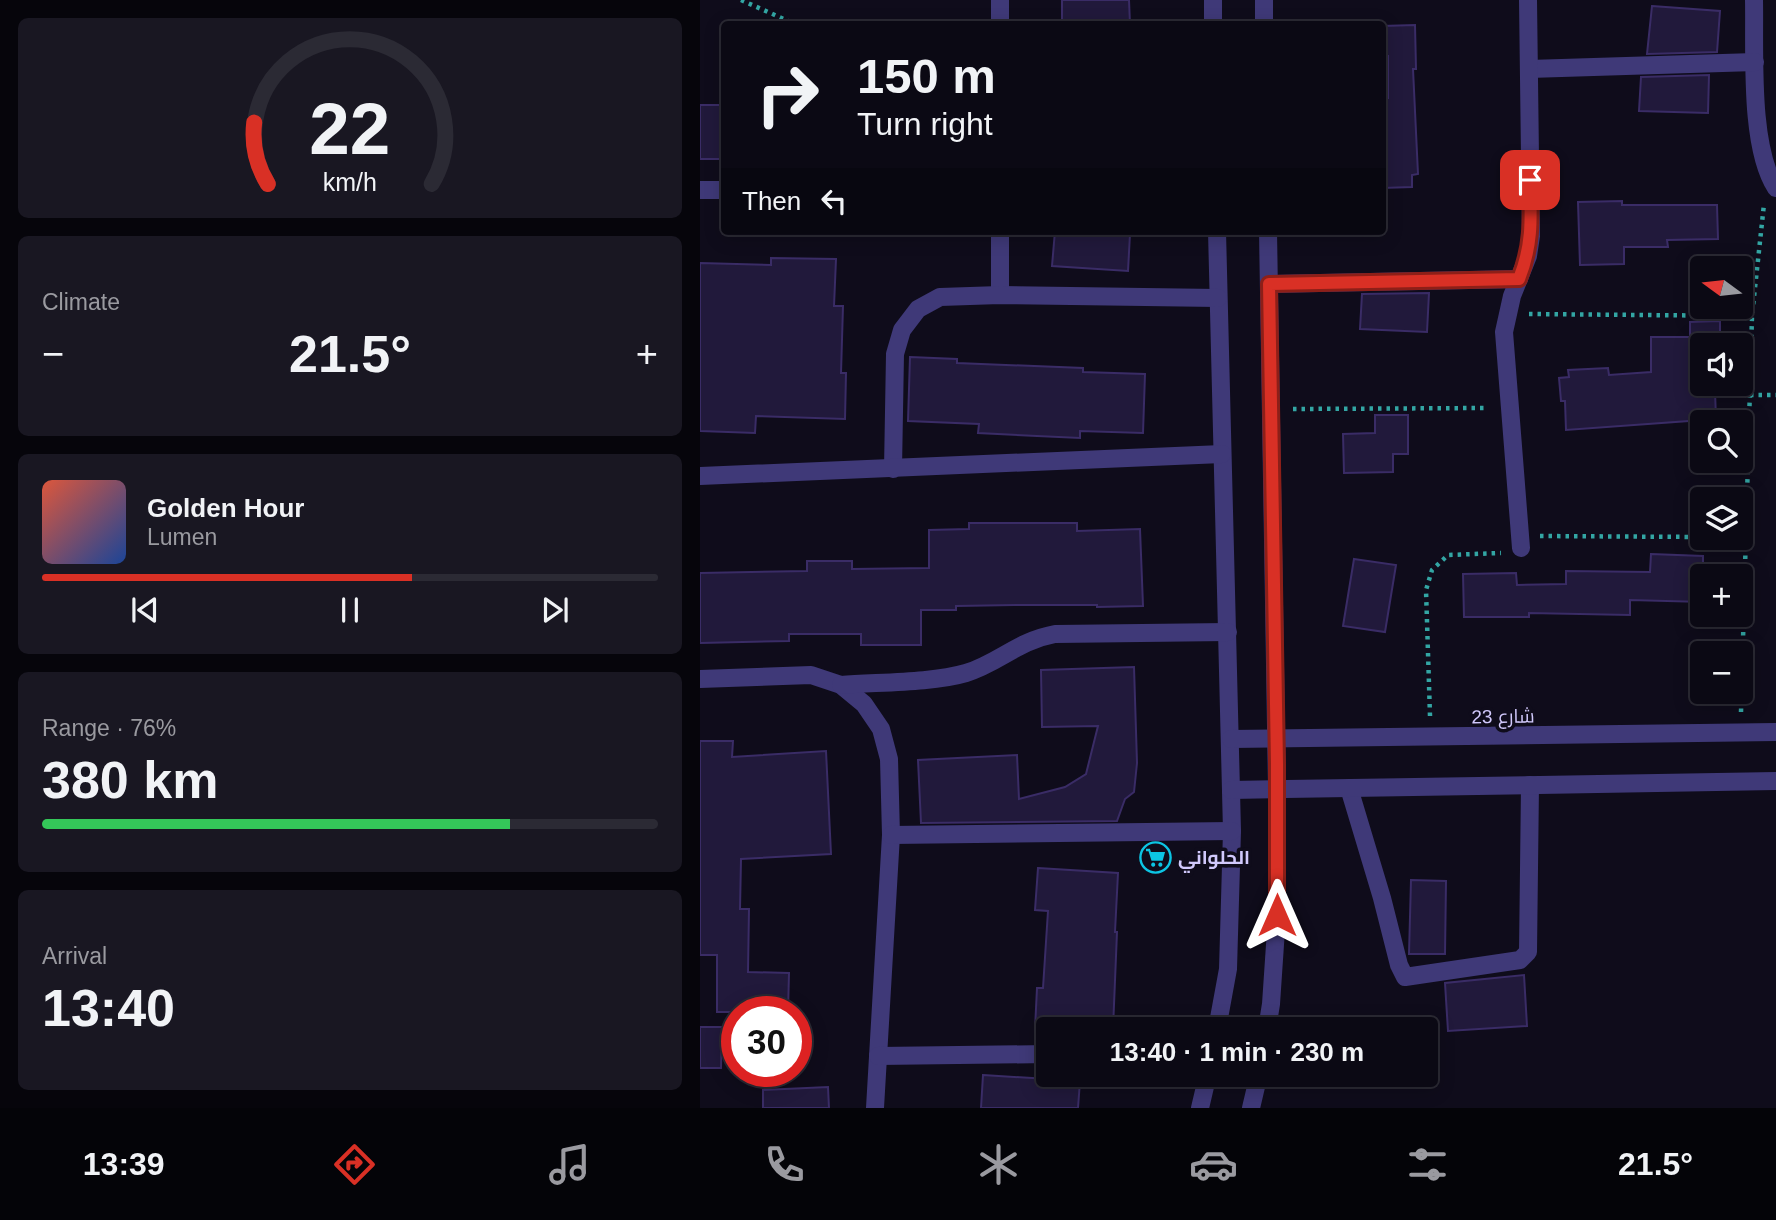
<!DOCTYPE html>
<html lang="en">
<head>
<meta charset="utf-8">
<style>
  :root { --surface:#0b0914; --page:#191722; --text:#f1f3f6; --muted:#9a9aa0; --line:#2b2a34; --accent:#d93025 }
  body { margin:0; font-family:Helvetica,Cairo,sans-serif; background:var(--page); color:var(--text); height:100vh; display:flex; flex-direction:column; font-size:26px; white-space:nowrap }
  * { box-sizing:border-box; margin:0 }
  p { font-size:23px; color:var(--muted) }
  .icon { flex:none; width:38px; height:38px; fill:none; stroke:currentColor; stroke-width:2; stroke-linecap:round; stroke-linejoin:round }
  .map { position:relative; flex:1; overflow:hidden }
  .panel { display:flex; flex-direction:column; gap:18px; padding:18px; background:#06050b; width:700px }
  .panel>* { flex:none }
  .top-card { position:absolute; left:21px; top:21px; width:665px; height:214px; border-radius:7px; box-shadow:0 4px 18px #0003,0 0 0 2px var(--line); background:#0b0914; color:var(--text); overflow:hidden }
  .needle { width:46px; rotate:285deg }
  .fabs { position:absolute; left:990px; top:256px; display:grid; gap:14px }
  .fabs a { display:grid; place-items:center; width:63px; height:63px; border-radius:7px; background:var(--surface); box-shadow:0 4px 18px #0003,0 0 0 2px var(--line); font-size:35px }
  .speed { position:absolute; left:21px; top:996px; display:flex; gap:14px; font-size:35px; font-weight:700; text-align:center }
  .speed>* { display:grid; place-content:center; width:91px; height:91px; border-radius:50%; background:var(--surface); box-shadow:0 4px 18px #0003,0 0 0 2px var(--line); line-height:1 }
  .speed .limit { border:10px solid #d22; background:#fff; color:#111 }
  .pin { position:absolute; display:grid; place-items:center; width:60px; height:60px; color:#fff; margin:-30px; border-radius:14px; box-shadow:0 4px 10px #0006 }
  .me { position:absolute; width:77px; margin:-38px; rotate:0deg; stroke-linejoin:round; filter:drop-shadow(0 0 5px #0008) }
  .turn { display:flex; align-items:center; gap:24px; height:147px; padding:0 21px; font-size:32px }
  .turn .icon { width:91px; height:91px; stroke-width:2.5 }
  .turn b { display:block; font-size:49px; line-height:60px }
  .then { display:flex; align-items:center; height:66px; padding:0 21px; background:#0003; gap:14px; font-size:26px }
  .big { font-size:52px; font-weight:700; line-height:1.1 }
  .panel .tile { flex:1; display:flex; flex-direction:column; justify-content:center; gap:10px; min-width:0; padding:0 24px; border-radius:10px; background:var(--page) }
  .panel .dial { align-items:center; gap:0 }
  .dial svg { height:182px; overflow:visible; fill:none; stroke:var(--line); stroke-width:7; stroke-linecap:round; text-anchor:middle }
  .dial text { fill:var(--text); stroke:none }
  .song { display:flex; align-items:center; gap:21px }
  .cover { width:84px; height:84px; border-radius:10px; background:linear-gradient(135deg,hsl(10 70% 55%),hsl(220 70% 35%)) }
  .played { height:7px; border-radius:4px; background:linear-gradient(90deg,var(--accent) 60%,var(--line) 60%) }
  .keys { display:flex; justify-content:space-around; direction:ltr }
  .heat { display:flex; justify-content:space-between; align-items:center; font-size:38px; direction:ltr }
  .charge { height:10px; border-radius:5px; background:linear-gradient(90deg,#34c759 76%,var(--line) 0) }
  .trip { position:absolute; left:336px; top:1017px; width:402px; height:70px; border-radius:7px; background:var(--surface); box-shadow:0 4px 18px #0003,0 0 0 2px var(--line); font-weight:700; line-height:70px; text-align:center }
  .tab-bar { display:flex; height:112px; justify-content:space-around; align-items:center; background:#040408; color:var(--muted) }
  .tab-bar .icon { width:49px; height:49px }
  .tab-bar .selected { color:var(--accent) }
  .tab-bar b { font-size:32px; color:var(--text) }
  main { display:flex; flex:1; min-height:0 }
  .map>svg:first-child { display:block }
</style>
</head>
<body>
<main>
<section class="panel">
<div class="tile dial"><svg viewBox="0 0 100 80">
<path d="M14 69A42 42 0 1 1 86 69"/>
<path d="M14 69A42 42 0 0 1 8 42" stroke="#d93025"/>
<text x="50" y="56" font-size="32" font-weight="700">22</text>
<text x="50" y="72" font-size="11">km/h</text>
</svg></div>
<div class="tile"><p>Climate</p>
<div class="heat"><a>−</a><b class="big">21.5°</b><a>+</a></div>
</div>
<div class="tile">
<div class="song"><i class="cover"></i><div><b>Golden Hour</b><p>Lumen</p></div></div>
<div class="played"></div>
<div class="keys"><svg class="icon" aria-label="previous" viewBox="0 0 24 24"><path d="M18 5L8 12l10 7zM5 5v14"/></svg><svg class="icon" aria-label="pause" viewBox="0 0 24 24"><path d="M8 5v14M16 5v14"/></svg><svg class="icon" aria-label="next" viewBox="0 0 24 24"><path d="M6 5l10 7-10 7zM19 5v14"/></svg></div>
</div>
<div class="tile"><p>Range · 76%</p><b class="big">380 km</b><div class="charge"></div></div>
<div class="tile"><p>Arrival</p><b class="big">13:40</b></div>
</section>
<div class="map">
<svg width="1076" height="1108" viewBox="0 0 1076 1108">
  <rect width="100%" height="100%" fill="#0f0c1b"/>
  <!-- building -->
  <g fill="#21193b" stroke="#3a2c66" stroke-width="2">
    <path d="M362 0H429L430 24H362Z"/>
    <path d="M952 6 1020 11 1017 52 947 54Z"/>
    <path d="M715 25 716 69H713L718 174 712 175V187L682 188V98H688V56H682V26Z"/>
    <path d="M1009 75 1008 113 939 111 941 77Z"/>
    <rect x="0" y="105" width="24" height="54"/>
    <path d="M922 201V205H1017L1018 239 967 240 968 247H924V264L880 265 878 202Z"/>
    <path d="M355 231 430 234 428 271 352 266Z"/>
    <path d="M71 258 136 259 134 306H143L141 373H146L145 419 56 416 55 433 0 431V263L71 265Z"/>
    <path d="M729 293 727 332 660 329 662 294Z"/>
    <path d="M1020 321V345H1003V391H1015L1016 419 866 430 865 401H861L859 378 869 377 868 370 908 368 909 375 951 372V337H990V322Z"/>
    <path d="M210 357 257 359V363L383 368V372L445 374 443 433 380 431V438L337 436 278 433 279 424 208 421Z"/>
    <path d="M675 415H708V454H693V472L644 473 643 434 675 433Z"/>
    <path d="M269 523H377V531L440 529 443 606 397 607V605H315L256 606V610H221V645H161V634H89V641L0 643V573L107 571V561H152V569L229 568V530L269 529Z"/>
    <path d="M951 554 1003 556V602L930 600V615L829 613V617H764L763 574 816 573 817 585 866 584V571L950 572Z"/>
    <path d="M654 559 696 565 685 632 643 626Z"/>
    <path d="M434 667 437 763 434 792 425 799 417 821 221 823 218 760 317 755 319 799 365 787 386 774 398 726 342 727 341 670Z"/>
    <path d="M0 741H33L32 757 126 751 131 854 41 859 40 909H49L48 972 89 973 88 1012H17V955H0Z"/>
    <path d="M338 868 418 873 415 932H417L413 1029H335L337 988H343L348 911 335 910Z"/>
    <path d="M711 880 746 881 745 954H709Z"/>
    <path d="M824 975 827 1026 748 1031 745 983Z"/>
    <path d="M0 1027H22L21 1068H0Z"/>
    <path d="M283 1075 380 1081 378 1108H281Z"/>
    <path d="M128 1087 129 1108H63V1090Z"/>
  </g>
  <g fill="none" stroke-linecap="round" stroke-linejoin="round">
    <!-- path -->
    <g stroke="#33a6a4" stroke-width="4.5" stroke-dasharray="3.5 5" stroke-linecap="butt">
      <path d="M41 0 95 24"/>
      <path d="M829 314 1052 316"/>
      <path d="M1050 395H1076"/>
      <path d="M593 409 787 408"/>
      <path d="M840 536 1003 537"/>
      <path d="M1022 537H1046"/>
      <path d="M1041 712 1052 316 1064 204"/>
      <path d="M730 716 726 590 732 570 748 555 801 553"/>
    </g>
    <!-- minor -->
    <g stroke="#3f3978" stroke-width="18">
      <path d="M513 0V24"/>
      <path d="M564 0V24"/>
      <path d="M1054 0C1055 51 1049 147 1076 188"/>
      <path d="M300 24V0"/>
      <path d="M829 69 1055 62"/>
      <path d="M0 190H24"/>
      <path d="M517 231 532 831 528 969 517 1029"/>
      <path d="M570 284 819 279"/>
      <path d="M300 295V231"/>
      <path d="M193 469 195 354 202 330 218 309 240 297 300 295 518 298"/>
      <path d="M0 476 522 454"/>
      <path d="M821 548 804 332 812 296 828 256 831 236 828 0"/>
      <path d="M0 679 111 675 141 685 164 704 181 729 189 759 191 835 175 1108"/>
      <path d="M141 685C177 682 232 683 266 673 299 663 317 641 355 634L528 632"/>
      <path d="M531 739 1076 732"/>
      <path d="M649 788 682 898 699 965 705 977 820 960 828 952 830 785"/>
      <path d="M531 790 1076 781"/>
      <path d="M191 835 532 831"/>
      <path d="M567 1029 571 1004 577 915V789L568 231"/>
      <path d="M178 1056 348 1054"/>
      <path d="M500 1108 508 1074"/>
      <path d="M551 1108 559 1074"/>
    </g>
  </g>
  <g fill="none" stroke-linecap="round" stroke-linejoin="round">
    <defs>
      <path id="route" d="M577 915V764L569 284 819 279C833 244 831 217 830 180"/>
    </defs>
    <!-- route casing -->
    <use href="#route" stroke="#8d1f18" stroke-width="18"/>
    <!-- route -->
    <use href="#route" stroke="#d93025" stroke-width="12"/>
  </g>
  <!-- icons -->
  <defs>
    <symbol id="supermarket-ring" viewBox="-11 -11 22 22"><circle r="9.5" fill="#0f0c1b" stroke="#0cc5e4" stroke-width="1.5"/><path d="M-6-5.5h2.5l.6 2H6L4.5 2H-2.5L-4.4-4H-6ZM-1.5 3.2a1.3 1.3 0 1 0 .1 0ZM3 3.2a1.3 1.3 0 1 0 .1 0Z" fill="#0cc5e4"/></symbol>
  </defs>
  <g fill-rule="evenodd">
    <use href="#supermarket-ring" x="438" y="840" width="35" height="35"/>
  </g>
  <g text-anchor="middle" stroke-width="7" stroke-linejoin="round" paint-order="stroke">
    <!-- street labels -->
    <g font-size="19" fill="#d1c9fc" stroke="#0f0c1b">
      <text transform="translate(803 716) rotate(-1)" y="7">شارع 23</text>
    </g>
    <!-- poi labels -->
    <g font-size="19" font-weight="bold" fill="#d1c9fc" stroke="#0f0c1b" text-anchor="start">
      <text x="478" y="864">الحلواني</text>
    </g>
  </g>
</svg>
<div class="fabs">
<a><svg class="needle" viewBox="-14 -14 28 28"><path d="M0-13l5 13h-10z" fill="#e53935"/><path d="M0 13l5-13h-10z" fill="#9a9aa0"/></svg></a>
<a><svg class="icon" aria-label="sound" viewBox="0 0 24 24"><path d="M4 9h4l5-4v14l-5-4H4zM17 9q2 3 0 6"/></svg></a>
<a><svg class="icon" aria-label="search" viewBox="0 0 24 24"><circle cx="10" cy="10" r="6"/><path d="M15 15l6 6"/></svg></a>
<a><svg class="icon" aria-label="layers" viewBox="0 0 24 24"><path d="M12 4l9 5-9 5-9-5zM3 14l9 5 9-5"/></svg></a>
<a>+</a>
<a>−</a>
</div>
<div class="speed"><div class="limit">30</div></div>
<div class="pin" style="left:830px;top:180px;background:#d93025"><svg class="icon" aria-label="arrive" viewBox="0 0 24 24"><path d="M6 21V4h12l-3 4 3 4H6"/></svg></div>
<svg class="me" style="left:577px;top:915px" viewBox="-20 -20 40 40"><path d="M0-17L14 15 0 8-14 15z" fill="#d93025" stroke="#fff" stroke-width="4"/></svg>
<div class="trip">13:40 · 1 min · 230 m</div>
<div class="top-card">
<div class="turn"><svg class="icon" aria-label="right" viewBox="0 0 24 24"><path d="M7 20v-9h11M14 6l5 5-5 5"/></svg><div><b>150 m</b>Turn right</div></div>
<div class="then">Then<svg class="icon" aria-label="left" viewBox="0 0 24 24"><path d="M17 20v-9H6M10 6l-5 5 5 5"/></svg></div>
</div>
</div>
</main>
<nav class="tab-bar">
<b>13:39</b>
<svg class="icon selected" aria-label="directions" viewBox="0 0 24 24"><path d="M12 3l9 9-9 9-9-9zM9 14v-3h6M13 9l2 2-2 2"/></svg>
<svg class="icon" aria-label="music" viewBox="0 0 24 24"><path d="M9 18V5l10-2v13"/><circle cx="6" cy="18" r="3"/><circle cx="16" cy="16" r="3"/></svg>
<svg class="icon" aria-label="phone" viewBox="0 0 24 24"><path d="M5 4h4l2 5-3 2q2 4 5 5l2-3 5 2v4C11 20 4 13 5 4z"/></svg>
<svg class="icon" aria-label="climate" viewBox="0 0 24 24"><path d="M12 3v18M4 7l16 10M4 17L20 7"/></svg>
<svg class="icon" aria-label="car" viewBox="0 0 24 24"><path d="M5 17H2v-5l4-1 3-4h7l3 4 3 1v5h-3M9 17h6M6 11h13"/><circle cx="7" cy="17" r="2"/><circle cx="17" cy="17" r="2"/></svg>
<svg class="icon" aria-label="filters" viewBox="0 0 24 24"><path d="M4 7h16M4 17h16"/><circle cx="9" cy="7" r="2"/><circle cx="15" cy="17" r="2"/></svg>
<b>21.5°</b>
</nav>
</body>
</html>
